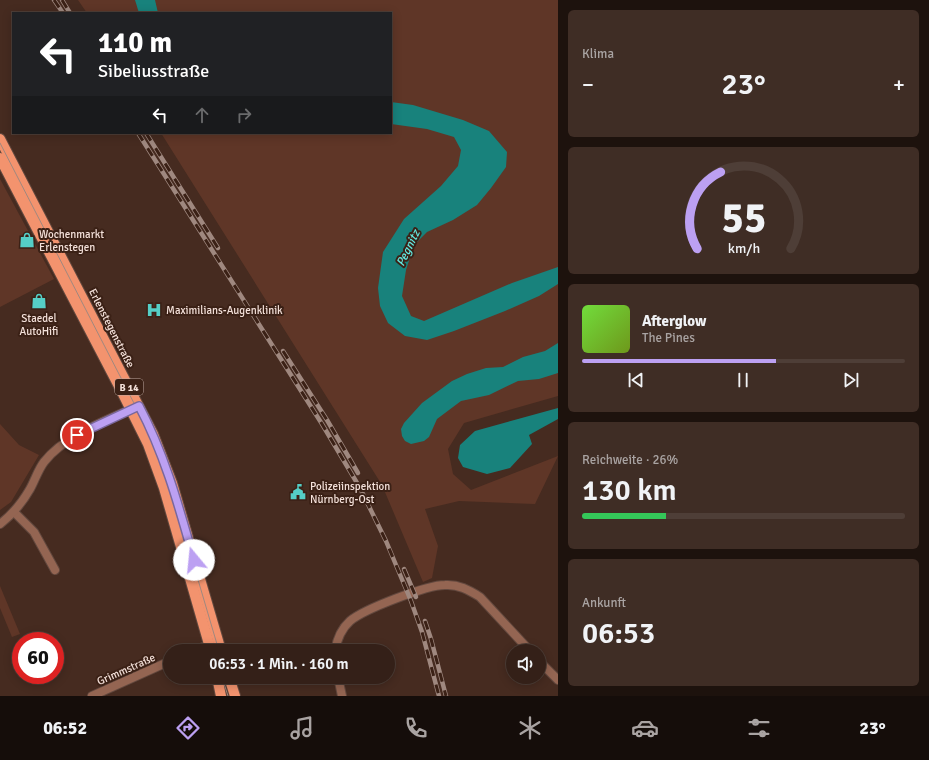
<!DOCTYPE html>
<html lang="de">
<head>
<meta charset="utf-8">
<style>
  :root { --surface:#342018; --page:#3f2d25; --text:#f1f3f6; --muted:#a9a3a2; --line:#4e3e37; --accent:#bca0f2 }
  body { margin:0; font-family:Signika,sans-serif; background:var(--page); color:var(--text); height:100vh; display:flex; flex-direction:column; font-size:15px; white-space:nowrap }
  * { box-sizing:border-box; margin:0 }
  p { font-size:13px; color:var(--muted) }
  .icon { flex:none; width:22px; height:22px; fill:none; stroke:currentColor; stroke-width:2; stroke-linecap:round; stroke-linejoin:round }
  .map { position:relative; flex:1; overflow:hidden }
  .details { display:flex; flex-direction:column; gap:10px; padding:10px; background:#1d120d; width:371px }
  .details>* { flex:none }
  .guide { position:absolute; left:12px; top:12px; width:380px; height:122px; border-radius:0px; box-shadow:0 2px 10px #0003,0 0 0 1px var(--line); background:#202124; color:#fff; overflow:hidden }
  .buttons { position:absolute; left:506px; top:644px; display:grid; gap:8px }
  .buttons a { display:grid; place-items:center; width:40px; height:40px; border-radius:50%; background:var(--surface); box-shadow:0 2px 10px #0003,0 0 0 1px var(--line); font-size:20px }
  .speed { position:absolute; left:12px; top:632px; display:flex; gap:8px; font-size:20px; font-weight:700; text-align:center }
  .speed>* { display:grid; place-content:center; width:52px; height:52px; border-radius:50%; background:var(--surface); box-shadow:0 2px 10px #0003,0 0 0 1px var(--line); line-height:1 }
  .speed .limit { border:6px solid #d22; background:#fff; color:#111 }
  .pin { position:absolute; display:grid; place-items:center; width:34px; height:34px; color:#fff; margin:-17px; border:2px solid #fff; border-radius:50%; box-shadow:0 1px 4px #0007 }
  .me { position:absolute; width:44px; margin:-22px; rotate:343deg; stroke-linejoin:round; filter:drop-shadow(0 0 3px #0008) }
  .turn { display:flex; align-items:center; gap:14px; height:84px; padding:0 20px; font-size:18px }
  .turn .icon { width:52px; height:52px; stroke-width:2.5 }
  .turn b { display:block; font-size:28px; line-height:34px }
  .lanes { display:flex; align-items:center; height:38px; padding:0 20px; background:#0003; justify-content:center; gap:20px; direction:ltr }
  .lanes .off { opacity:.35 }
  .big { font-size:30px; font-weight:600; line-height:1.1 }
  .details .tile { flex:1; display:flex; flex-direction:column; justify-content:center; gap:6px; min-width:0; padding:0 14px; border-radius:6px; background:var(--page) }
  .details .dial { align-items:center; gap:0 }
  .dial svg { height:104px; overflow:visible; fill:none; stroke:var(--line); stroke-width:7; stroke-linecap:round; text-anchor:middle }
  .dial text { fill:var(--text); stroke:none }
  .song { display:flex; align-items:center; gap:12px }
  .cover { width:48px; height:48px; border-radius:6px; background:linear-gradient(135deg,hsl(100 70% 55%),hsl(80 70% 35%)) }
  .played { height:4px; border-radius:2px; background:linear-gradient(90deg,var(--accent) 60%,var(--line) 60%) }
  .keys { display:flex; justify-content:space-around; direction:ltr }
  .heat { display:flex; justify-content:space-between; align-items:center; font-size:22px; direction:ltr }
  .charge { height:6px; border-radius:3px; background:linear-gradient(90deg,#34c759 26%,var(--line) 0) }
  .trip { position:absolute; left:163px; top:644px; width:232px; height:40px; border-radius:20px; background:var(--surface); box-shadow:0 2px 10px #0003,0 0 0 1px var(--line); font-weight:600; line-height:40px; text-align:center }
  .dock { display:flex; height:64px; justify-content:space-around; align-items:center; background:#150d0a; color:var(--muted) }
  .dock .icon { width:28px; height:28px }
  .dock .on { color:var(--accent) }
  .dock b { font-size:18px; color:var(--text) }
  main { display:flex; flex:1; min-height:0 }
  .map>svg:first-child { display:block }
</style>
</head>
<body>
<main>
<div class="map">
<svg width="558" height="696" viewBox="0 0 558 696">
  <rect width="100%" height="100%" fill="#462b20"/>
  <!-- green -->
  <g fill="#5f3627">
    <path d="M78 0H558V396L464 423 448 449 453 474 471 490 558 456 535 504 459 501 425 509 438 546 432 578 423 582 382 485 161 133H391V13H87Z"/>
    <path d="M0 179 54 279 0 307Z"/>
    <path d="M0 424 19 445 39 455 11 502 0 510Z"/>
    <path d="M0 586 20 634 12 637 0 608Z"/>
  </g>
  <!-- water -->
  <g fill="#18827c">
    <path d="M135 0H155L158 13H139Z"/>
    <path d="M391 102 413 105 463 120 489 131 507 152 506 167 491 188 477 205 453 220 427 232 414 245 406 270 402 296 411 316 424 321 512 283 558 267V284L539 296 505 311 454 331 427 340 405 336 388 323 380 306 378 288 383 252 404 219 441 186 458 166 461 150 454 137 427 129 391 124Z"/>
    <path d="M558 343V373L539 379 518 381 489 395 461 401 437 419 429 437 424 441 411 444 405 441 402 436 401 429 404 423 422 403 452 381 467 374 486 368 503 367 523 357 545 351Z"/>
    <path d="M558 408V419L529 435 532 444 510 468 487 474 463 467 458 458 460 445 475 431Z"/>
  </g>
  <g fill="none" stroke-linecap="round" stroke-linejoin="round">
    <defs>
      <g id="street">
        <path d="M14 512 34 532 55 570"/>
        <path d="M0 524C13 514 22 503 30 489 35 480 38 470 44 462 64 436 107 420 136 407"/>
        <path d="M193 651 214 643"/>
        <path d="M335 651C337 639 341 629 350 621 364 609 427 585 445 585 458 584 469 590 480 597L530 651"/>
        <path d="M539 661 558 680"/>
        <path d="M338 677 342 696"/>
        <path d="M92 696 170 661"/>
      </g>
      <g id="primary">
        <path d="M0 139 153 434 172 483 221 651"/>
        <path d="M0 158 122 392 148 444 164 488 211 651"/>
        <path d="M217 677 221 696"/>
        <path d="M229 677 235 696"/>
      </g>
    </defs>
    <!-- street casing -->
    <use href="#street" stroke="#62483e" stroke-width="10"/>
    <!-- primary casing -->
    <use href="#primary" stroke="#62483e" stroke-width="12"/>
    <!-- street -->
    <use href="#street" stroke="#946552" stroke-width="8"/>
    <!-- primary -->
    <use href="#primary" stroke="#f3936e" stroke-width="10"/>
    <!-- tram -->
    <g stroke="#9f887f" stroke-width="1">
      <path d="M0 143 155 444 166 471 219 651"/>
      <path d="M222 677 228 696"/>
    </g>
    <defs>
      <g id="rail">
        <path d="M54 0 63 13"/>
        <path d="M62 0 70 13"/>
        <path d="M138 133 322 424 360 488 386 541 411 601 422 632 439 696"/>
        <path d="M146 133 218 248"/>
        <path d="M283 351 327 420 358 473"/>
        <path d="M404 569 416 597"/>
        <path d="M425 621 431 639 446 696"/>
      </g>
    </defs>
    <!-- rail casing -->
    <use href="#rail" stroke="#9f887f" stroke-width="4.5"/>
    <!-- rail -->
    <use href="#rail" stroke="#3b2116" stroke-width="3" stroke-dasharray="9" stroke-linecap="butt"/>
  </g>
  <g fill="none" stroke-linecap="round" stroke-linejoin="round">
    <defs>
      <path id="route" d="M77 435 139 406C165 455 179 507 194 560"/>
    </defs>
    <!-- route casing -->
    <use href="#route" stroke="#7a689d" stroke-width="10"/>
    <!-- route -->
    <use href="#route" stroke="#bca0f2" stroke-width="7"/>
  </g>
  <!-- icons -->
  <defs>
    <symbol id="shop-bare" viewBox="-9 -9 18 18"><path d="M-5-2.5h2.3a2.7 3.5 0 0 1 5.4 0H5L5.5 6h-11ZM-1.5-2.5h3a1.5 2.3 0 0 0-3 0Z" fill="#55cec6" stroke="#3b2116" stroke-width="2.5" paint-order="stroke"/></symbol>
    <symbol id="hospital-bare" viewBox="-9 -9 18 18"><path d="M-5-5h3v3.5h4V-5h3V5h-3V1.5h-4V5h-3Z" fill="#55cec6" stroke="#3b2116" stroke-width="2.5" paint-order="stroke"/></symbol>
    <symbol id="civic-bare" viewBox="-9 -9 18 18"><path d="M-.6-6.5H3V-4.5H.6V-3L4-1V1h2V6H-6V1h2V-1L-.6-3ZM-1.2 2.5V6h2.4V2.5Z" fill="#55cec6" stroke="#3b2116" stroke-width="2.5" paint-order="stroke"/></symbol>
  </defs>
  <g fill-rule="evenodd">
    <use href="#shop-bare" x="16" y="229" width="22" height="22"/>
    <use href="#shop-bare" x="28" y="290" width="22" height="22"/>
    <use href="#hospital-bare" x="143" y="299" width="22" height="22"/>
    <use href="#civic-bare" x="287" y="481" width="22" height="22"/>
  </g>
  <g text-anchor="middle" stroke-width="4" stroke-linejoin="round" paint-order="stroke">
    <!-- shield labels -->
    <rect fill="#3b2116" stroke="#bca79f" stroke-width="1" x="115" y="379" width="28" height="16" rx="3"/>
    <g font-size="10" font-weight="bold" fill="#f4e1da">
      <text x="129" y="391">B 14</text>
    </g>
    <!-- poi labels -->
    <g font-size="11" fill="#f4e1da" stroke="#3b2116" text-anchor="start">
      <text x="39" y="238">Wochenmarkt<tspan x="39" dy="13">Erlenstegen</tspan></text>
      <text x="166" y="314">Maximilians-Augenklinik</text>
      <text x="39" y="322" text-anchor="middle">Staedel<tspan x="39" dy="13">AutoHifi</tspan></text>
      <text x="310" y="490">Polizeiinspektion<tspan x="310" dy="13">Nürnberg-Ost</tspan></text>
    </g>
    <!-- street labels -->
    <g font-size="11" fill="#f4e1da" stroke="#3b2116">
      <text transform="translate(112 328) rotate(63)" y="4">Erlenstegenstraße</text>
      <text transform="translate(126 669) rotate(-24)" y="4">Grimmstraße</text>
    </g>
    <!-- water labels -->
    <g font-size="12" font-style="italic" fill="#63ece3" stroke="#3b2116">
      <text transform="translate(408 248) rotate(-64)" y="4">Pegnitz</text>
    </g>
  </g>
</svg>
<div class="buttons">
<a><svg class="icon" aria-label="sound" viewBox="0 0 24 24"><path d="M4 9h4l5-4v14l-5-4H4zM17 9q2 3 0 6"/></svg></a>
</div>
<div class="speed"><div class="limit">60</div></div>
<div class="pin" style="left:77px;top:435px;background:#d93025"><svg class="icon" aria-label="arrive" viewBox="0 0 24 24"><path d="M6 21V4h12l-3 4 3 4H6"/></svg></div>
<svg class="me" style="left:194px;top:560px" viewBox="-20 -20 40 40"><circle r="19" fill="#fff"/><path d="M0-13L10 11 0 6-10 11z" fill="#bca0f2"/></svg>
<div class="trip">06:53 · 1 Min. · 160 m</div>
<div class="guide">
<div class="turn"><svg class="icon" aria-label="left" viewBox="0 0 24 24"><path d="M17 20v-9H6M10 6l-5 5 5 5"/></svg><div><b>110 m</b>Sibeliusstraße</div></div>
<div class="lanes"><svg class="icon" aria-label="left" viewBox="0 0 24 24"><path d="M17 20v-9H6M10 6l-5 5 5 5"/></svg><svg class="icon off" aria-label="ahead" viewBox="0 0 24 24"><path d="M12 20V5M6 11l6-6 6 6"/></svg><svg class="icon off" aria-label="right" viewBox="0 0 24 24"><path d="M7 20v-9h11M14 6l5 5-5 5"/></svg></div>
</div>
</div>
<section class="details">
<div class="tile"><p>Klima</p>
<div class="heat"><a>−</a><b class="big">23°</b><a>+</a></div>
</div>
<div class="tile dial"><svg viewBox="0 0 100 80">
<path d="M14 69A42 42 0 1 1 86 69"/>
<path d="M14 69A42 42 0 0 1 32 10" stroke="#bca0f2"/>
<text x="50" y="56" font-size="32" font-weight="700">55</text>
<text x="50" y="72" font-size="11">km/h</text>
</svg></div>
<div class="tile">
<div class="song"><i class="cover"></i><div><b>Afterglow</b><p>The Pines</p></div></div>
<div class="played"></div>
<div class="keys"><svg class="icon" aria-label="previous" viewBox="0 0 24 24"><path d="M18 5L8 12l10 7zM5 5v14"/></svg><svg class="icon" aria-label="pause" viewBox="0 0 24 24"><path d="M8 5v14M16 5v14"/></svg><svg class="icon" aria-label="next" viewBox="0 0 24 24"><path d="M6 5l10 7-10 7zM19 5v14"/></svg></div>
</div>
<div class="tile"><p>Reichweite · 26%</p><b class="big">130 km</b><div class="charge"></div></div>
<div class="tile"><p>Ankunft</p><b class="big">06:53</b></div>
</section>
</main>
<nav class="dock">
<b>06:52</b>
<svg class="icon on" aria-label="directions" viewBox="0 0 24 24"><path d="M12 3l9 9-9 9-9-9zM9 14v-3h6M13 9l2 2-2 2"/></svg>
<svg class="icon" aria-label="music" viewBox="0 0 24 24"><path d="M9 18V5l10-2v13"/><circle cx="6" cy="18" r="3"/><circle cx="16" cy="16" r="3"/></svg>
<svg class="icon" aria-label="phone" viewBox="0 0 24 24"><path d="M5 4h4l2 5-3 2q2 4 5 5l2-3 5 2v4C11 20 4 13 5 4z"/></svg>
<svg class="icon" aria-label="climate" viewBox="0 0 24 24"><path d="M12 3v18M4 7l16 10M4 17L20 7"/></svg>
<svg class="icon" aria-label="car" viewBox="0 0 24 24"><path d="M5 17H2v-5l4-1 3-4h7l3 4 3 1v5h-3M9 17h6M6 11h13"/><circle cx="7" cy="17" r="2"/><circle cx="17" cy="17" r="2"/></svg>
<svg class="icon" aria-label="filters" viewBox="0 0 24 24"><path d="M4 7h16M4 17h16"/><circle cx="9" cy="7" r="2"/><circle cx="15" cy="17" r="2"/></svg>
<b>23°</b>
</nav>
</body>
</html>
